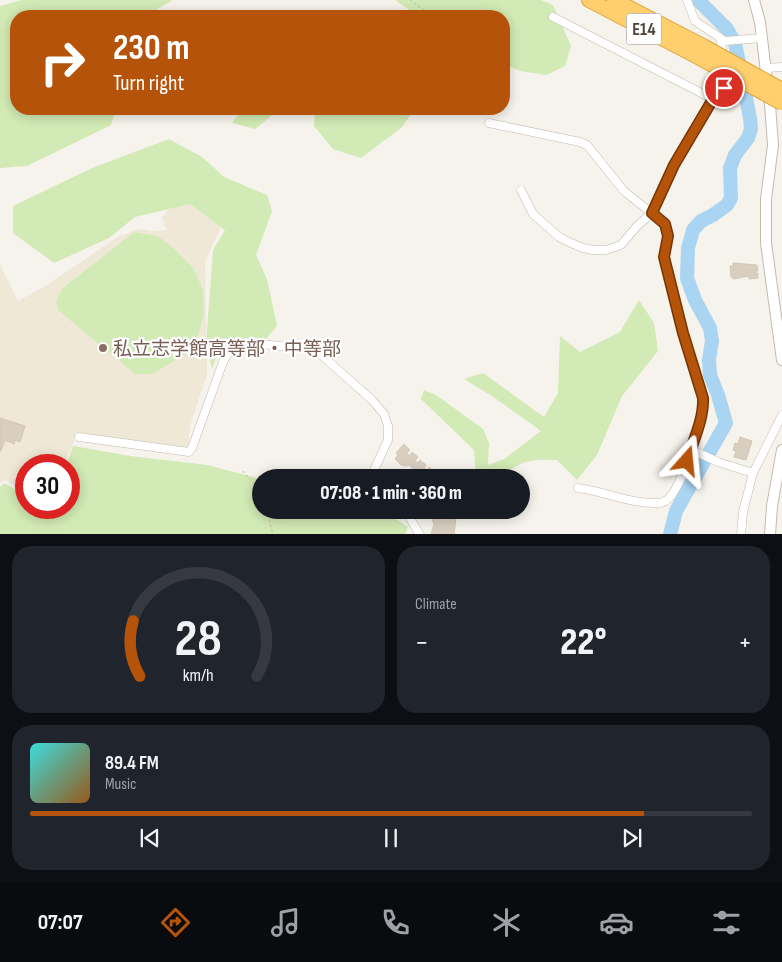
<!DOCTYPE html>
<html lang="en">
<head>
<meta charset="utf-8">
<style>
  :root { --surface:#171b24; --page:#20242c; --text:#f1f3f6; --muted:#9ea1a6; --line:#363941; --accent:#b45309 }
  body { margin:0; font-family:"Sofia Sans Condensed","Noto Sans JP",sans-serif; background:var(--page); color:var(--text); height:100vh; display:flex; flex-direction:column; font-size:19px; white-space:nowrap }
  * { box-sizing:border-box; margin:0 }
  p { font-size:16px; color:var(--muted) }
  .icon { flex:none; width:28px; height:28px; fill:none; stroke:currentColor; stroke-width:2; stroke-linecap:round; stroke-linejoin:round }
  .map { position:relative; height:534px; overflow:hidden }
  .drawer { display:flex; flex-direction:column; gap:12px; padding:12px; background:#0d0f14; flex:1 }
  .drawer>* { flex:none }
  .banner { position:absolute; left:10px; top:10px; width:500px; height:105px; border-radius:20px; box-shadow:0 2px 12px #0003; background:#b45309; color:#fff; overflow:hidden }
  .speed { position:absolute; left:15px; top:454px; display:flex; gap:10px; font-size:25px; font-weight:700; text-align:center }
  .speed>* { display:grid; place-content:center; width:65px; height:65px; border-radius:50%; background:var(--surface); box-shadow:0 2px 12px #0003; line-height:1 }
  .speed .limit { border:8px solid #d22; background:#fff; color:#111 }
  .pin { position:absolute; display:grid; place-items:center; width:42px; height:42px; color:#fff; margin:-21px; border:2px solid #fff; border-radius:50%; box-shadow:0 1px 5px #0007 }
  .me { position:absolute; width:55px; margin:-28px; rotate:18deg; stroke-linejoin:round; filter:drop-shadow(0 0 4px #0008) }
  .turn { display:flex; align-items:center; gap:18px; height:105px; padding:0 20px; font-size:22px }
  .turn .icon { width:65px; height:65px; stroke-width:2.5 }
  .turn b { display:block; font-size:35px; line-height:42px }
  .big { font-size:38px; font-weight:800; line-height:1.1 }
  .drawer .tile { flex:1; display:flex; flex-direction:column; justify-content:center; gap:8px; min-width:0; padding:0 18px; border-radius:20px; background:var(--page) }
  .drawer .dial { align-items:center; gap:0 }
  .dial svg { height:130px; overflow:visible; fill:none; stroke:var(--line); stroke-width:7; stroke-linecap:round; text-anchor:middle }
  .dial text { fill:var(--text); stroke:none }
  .song { display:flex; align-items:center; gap:15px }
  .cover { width:60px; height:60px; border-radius:8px; background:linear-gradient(135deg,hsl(180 70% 55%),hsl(30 70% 35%)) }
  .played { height:5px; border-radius:2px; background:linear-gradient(90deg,var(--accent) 85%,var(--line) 85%) }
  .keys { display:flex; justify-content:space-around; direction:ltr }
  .heat { display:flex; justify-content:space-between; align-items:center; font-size:28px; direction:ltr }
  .drawer .tiles { flex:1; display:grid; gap:12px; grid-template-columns:1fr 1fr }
  .tile:last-child { grid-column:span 2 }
  .trip { position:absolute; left:252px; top:469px; width:278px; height:50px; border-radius:25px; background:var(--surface); box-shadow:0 2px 12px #0003; font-weight:800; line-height:50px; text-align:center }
  .tabs { display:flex; height:80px; justify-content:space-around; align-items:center; background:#090b0e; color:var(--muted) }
  .tabs .icon { width:35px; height:35px }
  .tabs .selected { color:var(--accent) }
  .tabs b { font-size:22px; color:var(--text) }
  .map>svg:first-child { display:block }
</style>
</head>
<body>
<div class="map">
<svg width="782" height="535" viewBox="0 0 782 535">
  <rect width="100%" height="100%" fill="#f6f3ec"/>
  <!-- education -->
  <path fill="#efe8d6" d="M182 193 223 223 205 262 207 374 190 426 188 448 77 434 64 465H26V492L5 480 0 483V265L18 301 44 287 119 236 140 229 152 231 167 230 162 218Z"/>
  <!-- green -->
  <g fill="#d2eab5">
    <path d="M21 0H173L152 12 150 16H16V109H116L111 125 27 166 0 168V6Z"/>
    <path d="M395 0H541L553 5 571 46 565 66 546 75 520 71 504 64V16H418Z"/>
    <path d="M243 109H280L255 129 232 123Z"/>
    <path d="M315 109H415L401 128 361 158 333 149 314 126Z"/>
    <path d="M169 139 202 157 224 177 267 195 272 211 256 255 267 279 277 326 266 339 250 337 220 347 212 369 206 344 213 250 225 230 190 204 135 217 109 238 54 263 13 233V206L92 168Z"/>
    <path d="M134 232 157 236 170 245 193 268 203 290 204 311 199 333 186 354 152 374H135L58 310 56 301 62 289Z"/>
    <path d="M639 300 654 323 658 351 622 396 597 455 577 480 557 460C534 459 520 459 503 477H476L474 450 421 399 424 390 436 395 483 429 489 443 488 465 504 459 541 431 495 398 464 379 483 373 544 417 558 393 560 336 580 352 620 332Z"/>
    <path d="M73 446 130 456 207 465 261 479V510H381L408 527 405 535 0 534V487L4 483 26 496V508H46L49 509 50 508H69V465H66Z"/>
  </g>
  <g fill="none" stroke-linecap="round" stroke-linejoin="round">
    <!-- river -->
    <path stroke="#a9d4f2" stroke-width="14" d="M670 535 676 511 726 423 718 395 710 375 709 360 712 341 710 328 695 300 687 278 688 248 693 230 701 221 713 215 727 205 731 198 730 168 735 155 748 138 751 129 750 118 735 43 727 29 698 0"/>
  </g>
  <!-- building -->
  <g fill="#d8cfc1" stroke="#d3c7b4">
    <path d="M733 263 757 265 758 271H756V274L758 273V278L749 279V276L733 279V277H731L730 266H733Z"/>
    <path d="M0 418 25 426 20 442 15 440 14 444 5 440 1 451H0Z"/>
    <path d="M740 437 752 441 746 460 734 457 736 451 733 450 735 443 738 444Z"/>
    <path d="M404 444 410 450 407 453 410 456 412 452 418 457 415 461 418 463 420 460 426 465 424 468 427 471 429 467 435 473 432 477 433 478H420L418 476 419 474 409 465 407 466 401 465 395 459 398 455 396 453Z"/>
    <path d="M435 510H457L454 535H431L434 523 432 521 433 515H434Z"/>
  </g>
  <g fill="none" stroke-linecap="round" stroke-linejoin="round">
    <defs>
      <g id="minor">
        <path d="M687 0 695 21 725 41 762 38"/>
        <path d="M553 17 713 99"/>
        <path d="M720 38 724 58"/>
        <path d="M766 68 782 67"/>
        <path d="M489 123 580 142 587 145 624 191 665 224 668 237 664 257 683 333 703 398V407C699 427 683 483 670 497 667 501 662 503 657 503 630 504 604 491 578 488"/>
        <path d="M521 190 533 214 559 237 571 243 583 248 593 250H606L621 245 637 226 652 213 674 165 713 99 724 88 726 82V72"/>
        <path d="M79 437 189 452 192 448 223 362 230 350 237 344 251 343 300 348 318 352 372 400 384 414 388 426V440L375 468 376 478"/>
        <path d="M690 449 718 462 753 473 782 415"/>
        <path d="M405 510 420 535"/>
        <path d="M741 535 743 512 753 473"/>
      </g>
      <g id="tertiary">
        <path d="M754 0 760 22 770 105 773 145 766 199V243L782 360"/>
        <path d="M770 535 772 506 782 450"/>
      </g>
      <g id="motorway">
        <path d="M589 0 700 58"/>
        <path d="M614 0 703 46"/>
      </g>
    </defs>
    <!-- minor casing -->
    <use href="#minor" stroke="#c2bbae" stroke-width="9"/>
    <!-- tertiary casing -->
    <use href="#tertiary" stroke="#c2bbae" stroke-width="12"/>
    <!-- motorway casing -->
    <use href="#motorway" stroke="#e0a43c" stroke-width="16"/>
    <!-- path -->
    <g stroke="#c4b79f" stroke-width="1" stroke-dasharray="2.5 2.5" stroke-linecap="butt">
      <path d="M410 0 432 16"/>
      <path d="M490 115V109"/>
      <path d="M243 471 261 492"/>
      <path d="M267 510 273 535"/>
    </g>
    <!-- minor -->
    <use href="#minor" stroke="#fff" stroke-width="8"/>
    <!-- tertiary -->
    <use href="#tertiary" stroke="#fff" stroke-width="10"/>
    <!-- motorway -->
    <use href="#motorway" stroke="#ffcf6e" stroke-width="14"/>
    <defs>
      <g id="motorway-bridge">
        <path d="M703 46 782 90"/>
        <path d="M700 58 782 103"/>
      </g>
    </defs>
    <!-- motorway-bridge casing -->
    <use href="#motorway-bridge" stroke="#e0a43c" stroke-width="16" stroke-linecap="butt"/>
    <!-- motorway-bridge -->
    <use href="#motorway-bridge" stroke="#ffcf6e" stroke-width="14"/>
  </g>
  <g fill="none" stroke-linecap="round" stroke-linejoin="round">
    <defs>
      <path id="route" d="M687 461C693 441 704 419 703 398L683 333 664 257 668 236 665 224 652 213 674 165 713 99 724 88"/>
    </defs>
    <!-- route casing -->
    <use href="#route" stroke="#753606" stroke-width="12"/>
    <!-- route -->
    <use href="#route" stroke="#b45309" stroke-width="9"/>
  </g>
  <!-- markers -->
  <circle fill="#8d6e63" stroke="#fff" stroke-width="2" cx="103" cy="348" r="5"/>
  <g text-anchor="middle" stroke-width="4.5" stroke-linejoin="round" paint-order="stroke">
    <!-- shield labels -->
    <rect fill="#fff" stroke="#817c74" stroke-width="1" x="626.5" y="13.5" width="35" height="31" rx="4"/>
    <g font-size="18" font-weight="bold" fill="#4b4439">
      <text x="644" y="35">E14</text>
    </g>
    <!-- education labels -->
    <g font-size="19" fill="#785e54" stroke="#fff" text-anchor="start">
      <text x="113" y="355">私立志学館高等部・中等部</text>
    </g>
  </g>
</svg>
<div class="speed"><div class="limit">30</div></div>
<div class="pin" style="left:724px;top:88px;background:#d93025"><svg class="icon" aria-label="arrive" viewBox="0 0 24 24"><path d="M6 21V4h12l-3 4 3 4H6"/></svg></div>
<svg class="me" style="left:687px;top:461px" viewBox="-20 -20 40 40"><path d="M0-17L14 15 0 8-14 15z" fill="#b45309" stroke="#fff" stroke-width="4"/></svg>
<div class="trip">07:08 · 1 min · 360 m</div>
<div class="banner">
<div class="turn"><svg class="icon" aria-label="right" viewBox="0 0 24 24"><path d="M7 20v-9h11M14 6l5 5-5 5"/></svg><div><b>230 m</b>Turn right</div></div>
</div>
</div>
<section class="drawer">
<div class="tiles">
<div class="tile dial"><svg viewBox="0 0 100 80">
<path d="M14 69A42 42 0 1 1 86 69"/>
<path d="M14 69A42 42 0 0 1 10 35" stroke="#b45309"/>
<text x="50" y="56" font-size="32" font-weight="700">28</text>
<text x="50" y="72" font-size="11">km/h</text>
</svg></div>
<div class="tile"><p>Climate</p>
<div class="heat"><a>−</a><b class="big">22°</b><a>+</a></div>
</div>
<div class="tile">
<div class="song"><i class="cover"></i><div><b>89.4 FM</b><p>Music</p></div></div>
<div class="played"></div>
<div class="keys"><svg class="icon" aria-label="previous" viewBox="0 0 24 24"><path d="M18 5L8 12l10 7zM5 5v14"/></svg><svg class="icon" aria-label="pause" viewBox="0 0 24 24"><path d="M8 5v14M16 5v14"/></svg><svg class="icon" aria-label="next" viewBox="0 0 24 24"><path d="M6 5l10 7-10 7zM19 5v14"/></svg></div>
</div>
</div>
</section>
<nav class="tabs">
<b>07:07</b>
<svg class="icon selected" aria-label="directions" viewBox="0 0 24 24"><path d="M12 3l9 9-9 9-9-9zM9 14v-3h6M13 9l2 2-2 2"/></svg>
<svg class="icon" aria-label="music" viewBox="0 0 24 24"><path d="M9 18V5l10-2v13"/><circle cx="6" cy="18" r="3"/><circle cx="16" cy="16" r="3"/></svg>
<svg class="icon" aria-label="phone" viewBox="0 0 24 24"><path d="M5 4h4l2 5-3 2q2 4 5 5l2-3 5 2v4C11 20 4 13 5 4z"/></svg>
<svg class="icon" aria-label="climate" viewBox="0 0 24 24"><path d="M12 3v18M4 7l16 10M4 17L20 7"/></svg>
<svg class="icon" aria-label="car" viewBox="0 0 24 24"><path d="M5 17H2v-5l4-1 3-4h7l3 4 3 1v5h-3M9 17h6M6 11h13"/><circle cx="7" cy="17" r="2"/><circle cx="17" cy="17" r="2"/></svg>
<svg class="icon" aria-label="filters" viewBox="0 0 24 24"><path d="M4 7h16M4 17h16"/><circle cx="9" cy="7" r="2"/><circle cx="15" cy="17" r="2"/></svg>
</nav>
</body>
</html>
